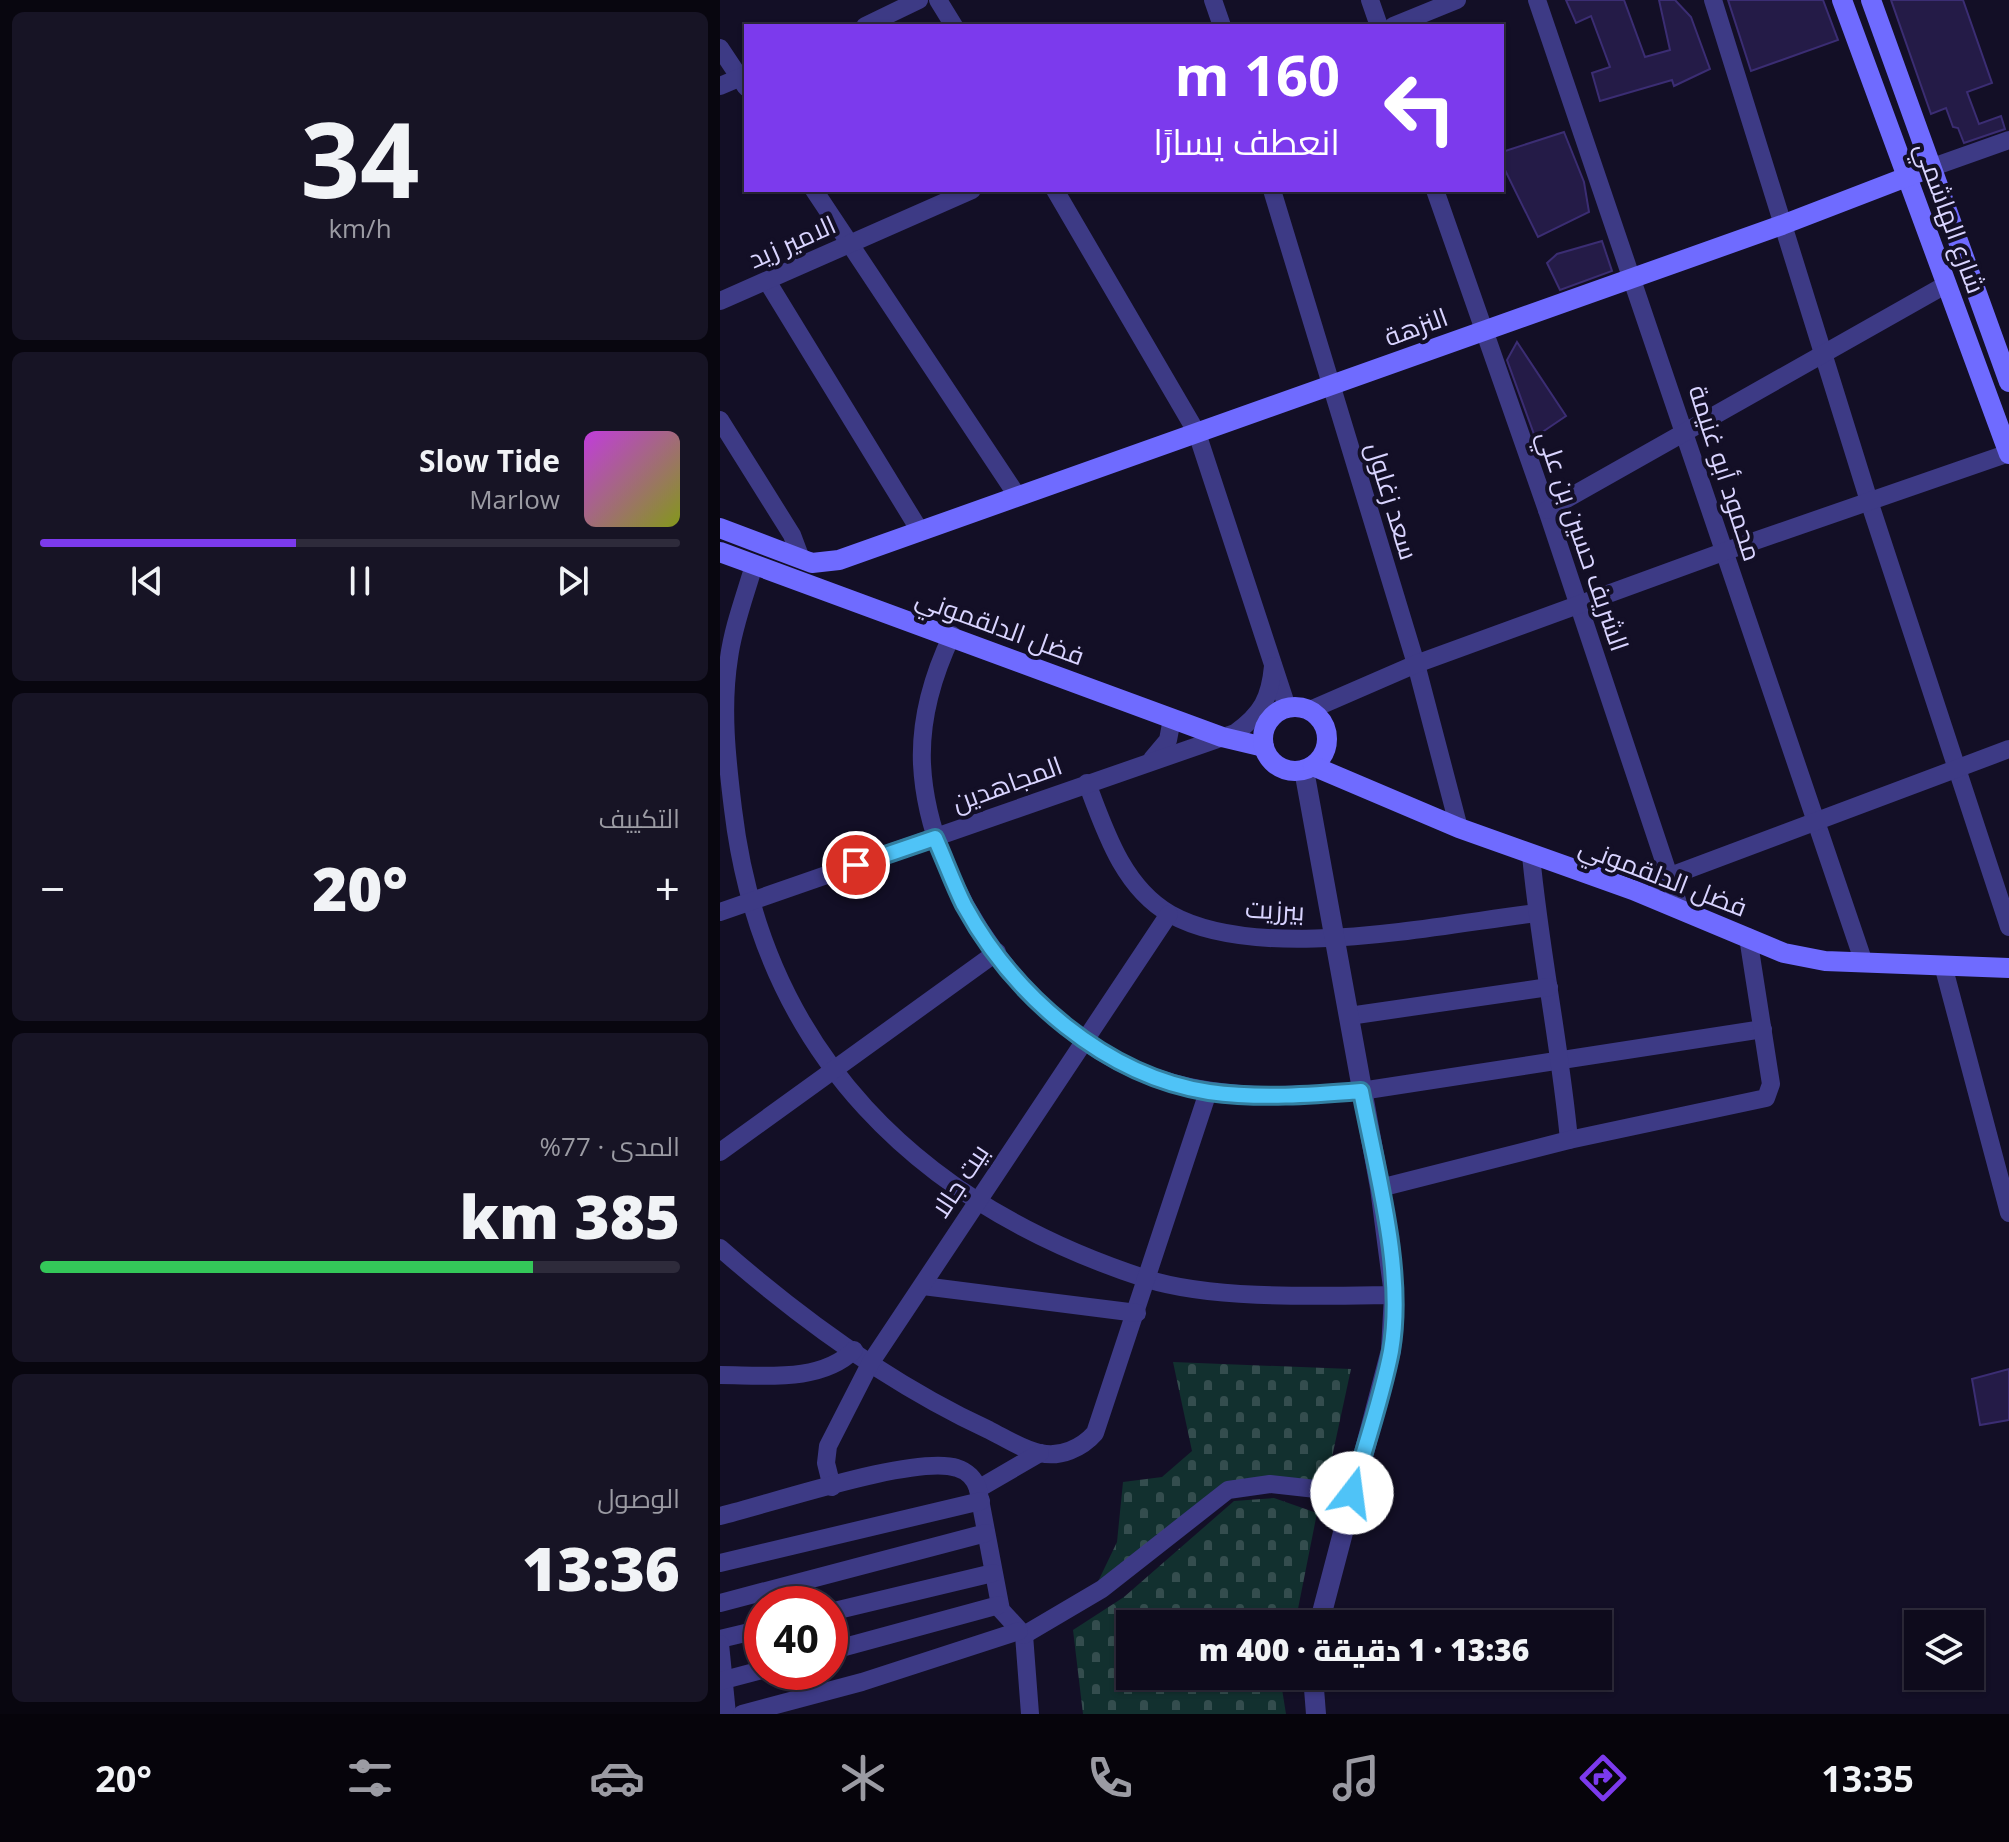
<!DOCTYPE html>
<html lang="ar">
<head>
<meta charset="utf-8">
<style>
  :root { --surface:#0e0b1c; --page:#171425; --text:#f1f3f6; --muted:#9b9ba3; --line:#2e2b3b; --accent:#7c3aed }
  body { margin:0; font-family:"Open Sans",Cairo,sans-serif; background:var(--page); color:var(--text); direction:rtl; height:100vh; display:flex; flex-direction:column; font-size:30px; white-space:nowrap }
  * { box-sizing:border-box; margin:0 }
  p { font-size:26px; color:var(--muted) }
  .icon { flex:none; width:44px; height:44px; fill:none; stroke:currentColor; stroke-width:2; stroke-linecap:round; stroke-linejoin:round }
  .map { position:relative; flex:1; overflow:hidden; direction:ltr }
  .panel { display:flex; flex-direction:column; gap:12px; padding:12px; background:#08060f; width:720px }
  .panel>* { flex:none }
  .hud { position:absolute; left:24px; top:24px; width:760px; height:168px; border-radius:0px; box-shadow:0 2px 6px #0004,0 0 0 2px var(--line); direction:rtl; background:#7c3aed; color:#fff; overflow:hidden }
  .buttons { position:absolute; left:1184px; top:1610px; display:grid; gap:16px }
  .buttons a { display:grid; place-items:center; width:80px; height:80px; border-radius:0px; background:var(--surface); box-shadow:0 2px 6px #0004,0 0 0 2px var(--line); font-size:40px }
  .speed { position:absolute; left:24px; top:1586px; display:flex; gap:16px; font-size:40px; font-weight:700; text-align:center }
  .speed>* { display:grid; place-content:center; width:104px; height:104px; border-radius:50%; background:var(--surface); box-shadow:0 2px 6px #0004,0 0 0 2px var(--line); line-height:1 }
  .speed .limit { border:12px solid #d22; background:#fff; color:#111 }
  .pin { position:absolute; display:grid; place-items:center; width:68px; height:68px; color:#fff; margin:-34px; border:4px solid #fff; border-radius:50%; box-shadow:0 2px 8px #0007 }
  .me { position:absolute; width:88px; margin:-44px; rotate:15deg; stroke-linejoin:round; filter:drop-shadow(0 0 6px #0008) }
  .turn { display:flex; align-items:center; gap:28px; height:168px; padding:0 32px; font-size:36px }
  .turn .icon { width:104px; height:104px; stroke-width:2.5 }
  .turn b { display:block; font-size:56px; line-height:68px }
  .big { font-size:60px; font-weight:800; line-height:1.1 }
  .panel .card { flex:1; display:flex; flex-direction:column; justify-content:center; gap:12px; min-width:0; padding:0 28px; border-radius:12px; background:var(--page) }
  .panel .dial { align-items:center; gap:0 }
  .dial b { font-size:104px; line-height:1 }
  .song { display:flex; align-items:center; gap:24px }
  .cover { width:96px; height:96px; border-radius:12px; background:linear-gradient(135deg,hsl(290 70% 55%),hsl(70 70% 35%)) }
  .played { height:8px; border-radius:4px; background:linear-gradient(90deg,var(--accent) 40%,var(--line) 40%) }
  .keys { display:flex; justify-content:space-around; direction:ltr }
  .heat { display:flex; justify-content:space-between; align-items:center; font-size:44px; direction:ltr }
  .charge { height:12px; border-radius:6px; background:linear-gradient(90deg,#34c759 77%,var(--line) 0) }
  .trip { position:absolute; left:396px; top:1610px; width:496px; height:80px; border-radius:0px; background:var(--surface); box-shadow:0 2px 6px #0004,0 0 0 2px var(--line); font-weight:800; line-height:80px; text-align:center; direction:rtl }
  .tabs { display:flex; height:128px; justify-content:space-around; align-items:center; background:#06040b; color:var(--muted) }
  .tabs .icon { width:56px; height:56px }
  .tabs .active { color:var(--accent) }
  .tabs b { font-size:36px; color:var(--text) }
  main { display:flex; flex:1; min-height:0 }
  .map>svg:first-child { display:block }
</style>
</head>
<body>
<main>
<div class="map">
<svg width="1289" height="1714" viewBox="0 0 1289 1714">
  <defs>
    <pattern id="cemetery-stones" width="16" height="16" patternUnits="userSpaceOnUse" patternTransform="scale(2)"><rect width="16" height="16" fill="#12302f"/><path d="M2 7V4a2 2 0 0 1 4 0v3zM10 15v-3a2 2 0 0 1 4 0v3z" fill="#344d4e"/></pattern>
  </defs>
  <rect width="100%" height="100%" fill="#130f26"/>
  <!-- cemetery -->
  <g fill="url(#cemetery-stones)">
    <path d="M453 1362 631 1369 606 1485 508 1490 373 1592 397 1542 403 1482 442 1477 472 1451Z"/>
    <path d="M554 1498 597 1513 575 1624H410V1676H565L562 1689 566 1714H363L353 1630 404 1597 514 1501Z"/>
  </g>
  <!-- building -->
  <g fill="#241b47" stroke="#3b2d73" stroke-width="2">
    <path d="M846 0H904L925 57 950 50 939 0H955L971 17 990 69 954 86 952 80 880 101 872 73 890 67 871 16 856 23Z"/>
    <path d="M1008 0H1103L1118 40 1031 71Z"/>
    <path d="M1171 0H1243L1272 83 1247 92 1259 124 1281 116 1285 129 1244 143 1238 128 1233 127 1226 108 1211 114Z"/>
    <path d="M844 132 864 182 869 212 818 237 782 164V152Z"/>
    <path d="M882 241 892 271 840 290 827 263 837 254Z"/>
    <path d="M797 342 846 416 815 437 787 360Z"/>
    <path d="M1289 1369V1420L1260 1425 1252 1379Z"/>
  </g>
  <g fill="none" stroke-linecap="round" stroke-linejoin="round">
    <!-- minor -->
    <g stroke="#3d3a85" stroke-width="18">
      <path d="M218 0 234 26"/>
      <path d="M493 0 502 26"/>
      <path d="M650 0 659 26"/>
      <path d="M817 0 1144 963"/>
      <path d="M993 0 1149 501 1289 927"/>
      <path d="M145 26 199 0"/>
      <path d="M673 26 737 0"/>
      <path d="M0 48 26 87"/>
      <path d="M0 86 26 75"/>
      <path d="M1210 168 1289 140"/>
      <path d="M94 190 298 497"/>
      <path d="M335 190 477 433 567 707"/>
      <path d="M552 190 696 664 739 828"/>
      <path d="M715 190 827 510 960 909"/>
      <path d="M47 281 200 531"/>
      <path d="M0 301 252 190"/>
      <path d="M0 420 72 535 81 559"/>
      <path d="M827 510 1227 284"/>
      <path d="M34 565C25 596 13 627 9 658 1 708 7 760 13 809 42 1053 199 1205 427 1279 493 1300 603 1296 674 1295"/>
      <path d="M232 635C213 675 200 718 202 764 208 888 313 1034 431 1076 500 1101 570 1096 641 1091L1043 1029"/>
      <path d="M590 710 696 664 1003 552 1289 453"/>
      <path d="M432 759 448 740 452 719"/>
      <path d="M367 783C385 831 403 887 450 914 539 964 717 925 817 913"/>
      <path d="M811 855C820 951 840 1044 849 1140"/>
      <path d="M913 890 1289 749"/>
      <path d="M0 912 515 733C542 714 550 698 553 666"/>
      <path d="M1223 965 1289 1213"/>
      <path d="M629 1016 829 987"/>
      <path d="M0 1152 277 952"/>
      <path d="M660 1188 849 1140 1046 1098 1051 1084 1028 937"/>
      <path d="M0 1248C81 1319 172 1385 269 1430 285 1438 303 1450 320 1453 340 1458 362 1448 375 1433L488 1092"/>
      <path d="M203 1286 417 1313"/>
      <path d="M0 1375C43 1375 101 1383 134 1350"/>
      <path d="M112 1487 106 1463 108 1446 151 1362 449 914"/>
      <path d="M258 1489 320 1453"/>
      <path d="M0 1516C50 1504 196 1454 237 1468 247 1471 255 1479 258 1489L281 1610 304 1635 310 1714"/>
      <path d="M0 1563 261 1501"/>
      <path d="M0 1603 266 1533"/>
      <path d="M110 1612 273 1573"/>
      <path d="M304 1635 382 1589 508 1490 550 1484 632 1493"/>
      <path d="M0 1639 42 1629"/>
      <path d="M0 1644 7 1714"/>
      <path d="M110 1651 279 1605"/>
      <path d="M0 1681 42 1670"/>
      <path d="M22 1714 142 1682 299 1631"/>
    </g>
    <!-- tertiary -->
    <g stroke="#3d3a85" stroke-width="20">
      <path d="M584 770 660 1188 674 1295 671 1350 599 1624"/>
      <path d="M593 1676 596 1714"/>
    </g>
    <!-- secondary -->
    <g stroke="#6f6bff" stroke-width="20">
      <path d="M1122 0 1289 454"/>
      <path d="M1151 0 1289 382"/>
      <path d="M0 528 92 563 119 560 1062 225 1210 168"/>
      <path d="M0 552 502 737 544 747"/>
      <circle cx="575" cy="739" r="32"/>
      <path d="M593 766 739 828 913 890 1064 953 1105 961 1289 968"/>
    </g>
  </g>
  <g fill="none" stroke-linecap="round" stroke-linejoin="round">
    <defs>
      <path id="route" d="M136 865 215 838C225 860 233 883 244 905 293 995 385 1076 489 1092 540 1099 591 1095 641 1091 656 1170 685 1271 671 1351 662 1398 645 1446 632 1493"/>
    </defs>
    <!-- route casing -->
    <use href="#route" stroke="#337fa1" stroke-width="20"/>
    <!-- route -->
    <use href="#route" stroke="#4fc3f7" stroke-width="14"/>
  </g>
  <g text-anchor="middle" stroke-width="8" stroke-linejoin="round" paint-order="stroke">
    <!-- street labels -->
    <g font-size="26" fill="#d9d4ff" stroke="#130f26">
      <text transform="translate(1230 218) rotate(70)" y="9">شارع الهاشمي</text>
      <text transform="translate(72 242) rotate(-24)" y="9">الامير زيد</text>
      <text transform="translate(696 327) rotate(-20)" y="9">النزهة</text>
      <text transform="translate(1005 473) rotate(72)" y="9">محمود أبو غنيمة</text>
      <text transform="translate(672 501) rotate(73)" y="9">سعد زغلول</text>
      <text transform="translate(863 541) rotate(71)" y="9">الشريف حسين بن علي</text>
      <text transform="translate(280 627) rotate(20)" y="9">فضل الدلقموني</text>
      <text transform="translate(287 784) rotate(-20)" y="9">المجاهدين</text>
      <text transform="translate(943 877) rotate(21)" y="9">فضل الدلقموني</text>
      <text transform="translate(555 910) rotate(3)" y="9">بيرزيت</text>
      <text transform="translate(240 1181) rotate(-57)" y="9">بيت جالا</text>
    </g>
  </g>
</svg>
<div class="buttons">
<a><svg class="icon" aria-label="layers" viewBox="0 0 24 24"><path d="M12 4l9 5-9 5-9-5zM3 14l9 5 9-5"/></svg></a>
</div>
<div class="speed"><div class="limit">40</div></div>
<div class="pin" style="left:136px;top:865px;background:#d93025"><svg class="icon" aria-label="arrive" viewBox="0 0 24 24"><path d="M6 21V4h12l-3 4 3 4H6"/></svg></div>
<svg class="me" style="left:632px;top:1493px" viewBox="-20 -20 40 40"><circle r="19" fill="#fff"/><path d="M0-13L10 11 0 6-10 11z" fill="#4fc3f7"/></svg>
<div class="trip">13:36 · 1 دقيقة · 400 m</div>
<div class="hud">
<div class="turn"><svg class="icon" aria-label="left" viewBox="0 0 24 24"><path d="M17 20v-9H6M10 6l-5 5 5 5"/></svg><div><b>160 m</b>انعطف يسارًا</div></div>
</div>
</div>
<section class="panel">
<div class="card dial"><b>34</b><p>km/h</p></div>
<div class="card">
<div class="song"><i class="cover"></i><div><b>Slow Tide</b><p>Marlow</p></div></div>
<div class="played"></div>
<div class="keys"><svg class="icon" aria-label="previous" viewBox="0 0 24 24"><path d="M18 5L8 12l10 7zM5 5v14"/></svg><svg class="icon" aria-label="pause" viewBox="0 0 24 24"><path d="M8 5v14M16 5v14"/></svg><svg class="icon" aria-label="next" viewBox="0 0 24 24"><path d="M6 5l10 7-10 7zM19 5v14"/></svg></div>
</div>
<div class="card"><p>التكييف</p>
<div class="heat"><a>−</a><b class="big">20°</b><a>+</a></div>
</div>
<div class="card"><p>المدى · 77%</p><b class="big">385 km</b><div class="charge"></div></div>
<div class="card"><p>الوصول</p><b class="big">13:36</b></div>
</section>
</main>
<nav class="tabs">
<b>13:35</b>
<svg class="icon active" aria-label="directions" viewBox="0 0 24 24"><path d="M12 3l9 9-9 9-9-9zM9 14v-3h6M13 9l2 2-2 2"/></svg>
<svg class="icon" aria-label="music" viewBox="0 0 24 24"><path d="M9 18V5l10-2v13"/><circle cx="6" cy="18" r="3"/><circle cx="16" cy="16" r="3"/></svg>
<svg class="icon" aria-label="phone" viewBox="0 0 24 24"><path d="M5 4h4l2 5-3 2q2 4 5 5l2-3 5 2v4C11 20 4 13 5 4z"/></svg>
<svg class="icon" aria-label="climate" viewBox="0 0 24 24"><path d="M12 3v18M4 7l16 10M4 17L20 7"/></svg>
<svg class="icon" aria-label="car" viewBox="0 0 24 24"><path d="M5 17H2v-5l4-1 3-4h7l3 4 3 1v5h-3M9 17h6M6 11h13"/><circle cx="7" cy="17" r="2"/><circle cx="17" cy="17" r="2"/></svg>
<svg class="icon" aria-label="filters" viewBox="0 0 24 24"><path d="M4 7h16M4 17h16"/><circle cx="9" cy="7" r="2"/><circle cx="15" cy="17" r="2"/></svg>
<b>20°</b>
</nav>
</body>
</html>
